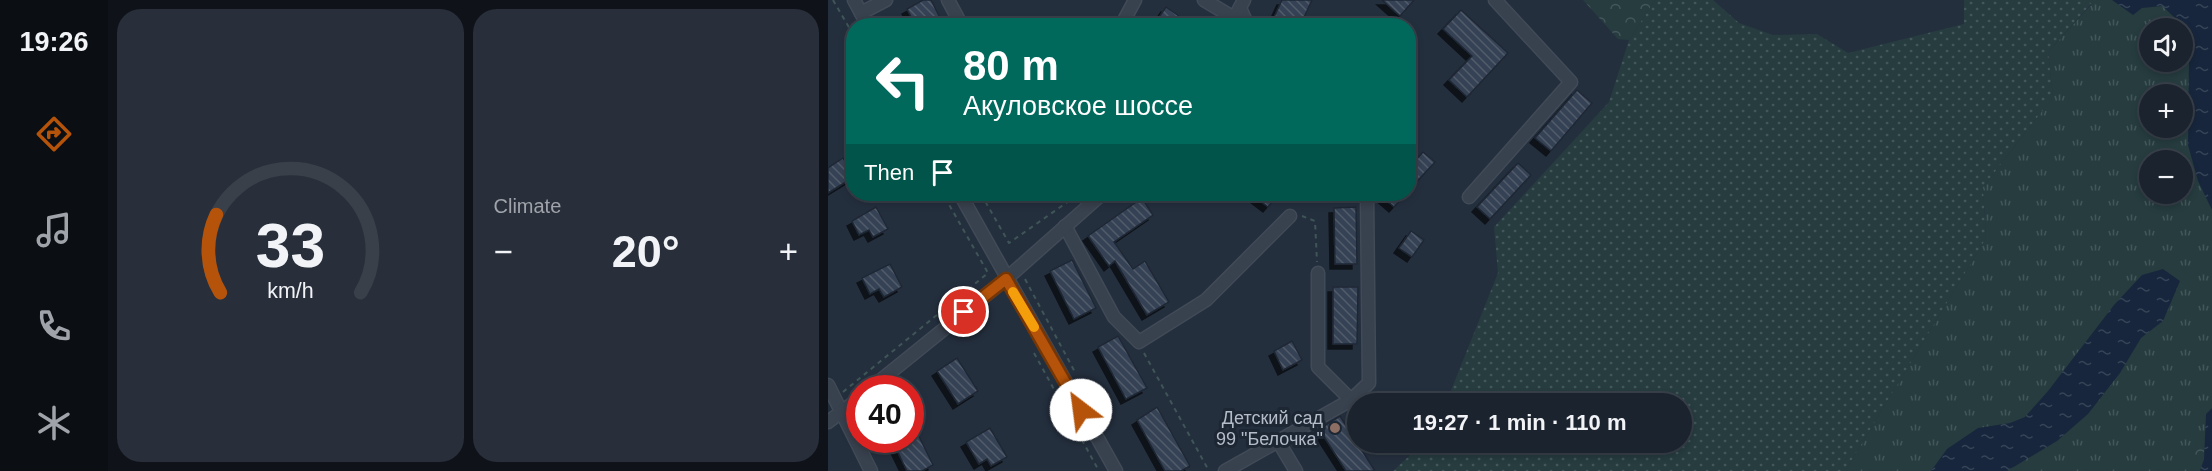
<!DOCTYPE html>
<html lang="en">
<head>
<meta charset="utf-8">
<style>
  :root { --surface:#1b232e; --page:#282f3a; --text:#f1f3f6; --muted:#a0a4aa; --line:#39404a; --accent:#b45309 }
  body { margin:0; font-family:Arial,sans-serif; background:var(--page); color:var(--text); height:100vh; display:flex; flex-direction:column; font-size:22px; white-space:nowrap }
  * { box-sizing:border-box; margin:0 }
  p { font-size:20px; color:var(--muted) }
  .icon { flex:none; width:33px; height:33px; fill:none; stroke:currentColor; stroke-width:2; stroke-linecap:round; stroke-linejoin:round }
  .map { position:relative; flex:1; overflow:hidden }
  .panel { display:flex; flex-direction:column; gap:9px; padding:9px; background:#0f1319; width:720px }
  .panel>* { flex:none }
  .banner { position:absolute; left:18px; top:18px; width:570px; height:183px; border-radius:24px; box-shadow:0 3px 9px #0003,0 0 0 2px var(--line); background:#00695c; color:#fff; overflow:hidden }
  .tools { position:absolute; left:1311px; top:18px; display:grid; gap:12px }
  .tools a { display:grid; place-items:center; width:54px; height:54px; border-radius:50%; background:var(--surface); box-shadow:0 3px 9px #0003,0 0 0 2px var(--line); font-size:30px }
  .speed { position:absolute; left:18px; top:375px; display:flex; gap:12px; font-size:30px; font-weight:700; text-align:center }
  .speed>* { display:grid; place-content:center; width:78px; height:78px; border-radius:50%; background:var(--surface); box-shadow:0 3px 9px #0003,0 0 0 2px var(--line); line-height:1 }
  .speed .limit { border:9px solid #d22; background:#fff; color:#111 }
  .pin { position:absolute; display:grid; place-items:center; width:51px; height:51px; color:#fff; margin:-26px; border:3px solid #fff; border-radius:50%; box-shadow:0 2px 6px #0007 }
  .me { position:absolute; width:66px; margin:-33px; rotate:330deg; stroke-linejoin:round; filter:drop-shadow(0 0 4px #0008) }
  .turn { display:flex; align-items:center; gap:21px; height:126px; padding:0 18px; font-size:27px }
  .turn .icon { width:78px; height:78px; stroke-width:2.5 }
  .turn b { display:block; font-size:42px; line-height:51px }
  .then { display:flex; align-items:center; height:57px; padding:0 18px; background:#0003; gap:12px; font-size:22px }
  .big { font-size:45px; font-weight:700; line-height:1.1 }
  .panel .tile { flex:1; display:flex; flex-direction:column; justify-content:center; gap:9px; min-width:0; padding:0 21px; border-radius:24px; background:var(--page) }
  .panel .dial { align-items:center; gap:0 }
  .dial svg { height:156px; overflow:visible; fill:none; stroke:var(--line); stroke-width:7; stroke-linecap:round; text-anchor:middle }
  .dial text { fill:var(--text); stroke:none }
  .heat { display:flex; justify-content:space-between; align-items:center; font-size:33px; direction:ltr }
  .panel .tiles { flex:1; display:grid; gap:9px; grid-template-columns:repeat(2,1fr) }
  .trip { position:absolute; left:519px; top:393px; width:345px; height:60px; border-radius:30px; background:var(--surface); box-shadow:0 3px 9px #0003,0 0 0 2px var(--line); font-weight:700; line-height:60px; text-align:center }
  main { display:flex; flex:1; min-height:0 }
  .menu { display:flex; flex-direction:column; width:108px; justify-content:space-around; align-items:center; background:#0b0e12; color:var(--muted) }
  .menu .icon { width:42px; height:42px }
  .menu .current { color:var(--accent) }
  .menu b { font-size:27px; color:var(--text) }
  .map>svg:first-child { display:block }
</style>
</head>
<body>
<main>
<nav class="menu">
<b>19:26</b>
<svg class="icon current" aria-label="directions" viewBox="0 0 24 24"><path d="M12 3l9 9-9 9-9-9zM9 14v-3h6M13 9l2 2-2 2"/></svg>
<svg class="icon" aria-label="music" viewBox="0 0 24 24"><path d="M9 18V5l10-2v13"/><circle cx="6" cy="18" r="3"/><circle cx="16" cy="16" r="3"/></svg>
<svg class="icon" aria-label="phone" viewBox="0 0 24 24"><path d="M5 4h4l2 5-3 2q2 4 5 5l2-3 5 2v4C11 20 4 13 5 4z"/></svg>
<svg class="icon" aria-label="climate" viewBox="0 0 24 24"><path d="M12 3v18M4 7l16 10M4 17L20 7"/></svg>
</nav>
<section class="panel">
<div class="tiles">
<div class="tile dial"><svg viewBox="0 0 100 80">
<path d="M14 69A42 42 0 1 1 86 69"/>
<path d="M14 69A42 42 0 0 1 12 29" stroke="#b45309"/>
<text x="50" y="56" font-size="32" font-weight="700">33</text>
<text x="50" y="72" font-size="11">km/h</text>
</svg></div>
<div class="tile"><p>Climate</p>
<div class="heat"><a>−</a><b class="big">20°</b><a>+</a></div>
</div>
</div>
</section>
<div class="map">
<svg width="1384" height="471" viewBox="0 0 1384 471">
  <defs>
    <pattern id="grass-tufts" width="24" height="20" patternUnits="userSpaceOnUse" patternTransform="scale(1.5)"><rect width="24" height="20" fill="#263c3f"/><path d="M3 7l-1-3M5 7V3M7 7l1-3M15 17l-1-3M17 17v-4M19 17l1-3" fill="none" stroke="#435659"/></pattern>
    <pattern id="forest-crowns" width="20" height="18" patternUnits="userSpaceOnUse" patternTransform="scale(1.5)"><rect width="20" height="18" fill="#263c3f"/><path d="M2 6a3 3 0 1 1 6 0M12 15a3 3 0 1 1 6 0" fill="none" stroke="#435659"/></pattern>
    <pattern id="garden-dots" width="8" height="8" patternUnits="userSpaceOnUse" patternTransform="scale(1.5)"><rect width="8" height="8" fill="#263c3f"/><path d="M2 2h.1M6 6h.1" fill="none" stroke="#435659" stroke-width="1.8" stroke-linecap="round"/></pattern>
    <pattern id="water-ripples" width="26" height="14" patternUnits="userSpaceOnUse" patternTransform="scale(1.5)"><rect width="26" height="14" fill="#17263c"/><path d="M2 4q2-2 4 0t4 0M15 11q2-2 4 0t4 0" fill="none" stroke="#364457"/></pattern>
    <pattern id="building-back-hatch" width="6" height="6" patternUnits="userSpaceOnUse" patternTransform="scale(1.5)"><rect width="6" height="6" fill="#364354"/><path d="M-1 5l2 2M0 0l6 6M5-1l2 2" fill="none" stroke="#515c6b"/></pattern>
    <filter id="shadow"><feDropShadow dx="-5" dy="5" stdDeviation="0" flood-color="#0009"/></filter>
  </defs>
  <rect width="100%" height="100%" fill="#242f3e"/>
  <!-- grass -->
  <path fill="url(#grass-tufts)" fill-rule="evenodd" d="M1261 0H1384V471H1017L1158 238 1155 187 1225 97 1220 52 1263 5ZM1322 28H1354V62H1322ZM1322 94H1354V128H1322ZM1322 160H1354V194H1322Z"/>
  <!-- forest -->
  <g fill="url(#forest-crowns)">
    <path d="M755 0H827L801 40 790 39Z"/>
    <path d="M1368 441H1376V459L1372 471H1365Z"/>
  </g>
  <!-- garden -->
  <path fill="url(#garden-dots)" d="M827 0H885L911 23 945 35 989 34 1020 53 1136 24V0H1261L1263 4 1220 52 1225 97 1155 187 1158 238 1017 471H565L595 443 854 442V404L618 403 670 273 666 227 781 102 801 40Z"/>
  <!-- water -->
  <g fill="url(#water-ripples)">
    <path d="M1284 0H1384V210L1370 181 1360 145 1361 55 1356 26 1334 6 1314 8 1305 15Z"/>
    <path d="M1335 269 1352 281 1335 321 1313 338 1292 373 1260 414 1229 441 1179 471H1103L1119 449 1150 428 1182 423 1197 417 1220 391 1286 305 1314 275Z"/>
    <path d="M1384 391V471H1372L1376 459 1378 414 1384 408Z"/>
  </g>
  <!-- building -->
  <g fill="url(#building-back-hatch)" stroke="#1f2835" stroke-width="1.5" filter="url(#shadow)">
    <path d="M95 0H103L116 26H88L79 9Z"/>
    <path d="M454 0H484L472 26H442Z"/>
    <path d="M554 0H586L572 16Z"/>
    <path d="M338 7 365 26H325Z"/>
    <path d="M633 10 680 53 639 97 621 80 644 56 615 29Z"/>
    <path d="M749 90 764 103 723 151 707 138Z"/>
    <path d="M595 152 607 162 580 191V169Z"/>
    <path d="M15 158 26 177 0 193V168Z"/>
    <path d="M690 163 703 175 662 219 649 207Z"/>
    <path d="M423 194H451L440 207Z"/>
    <path d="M551 194H578L566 207Z"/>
    <path d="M314 198 325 215 286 242 305 269 317 261 341 302 319 315 287 261 281 266 260 236Z"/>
    <path d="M48 207 60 229 45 237 41 230 31 235 24 221Z"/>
    <path d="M528 207 529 264H507L506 208Z"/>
    <path d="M583 231 596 240 584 257 571 248Z"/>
    <path d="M244 260 268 308 246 319 222 271Z"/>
    <path d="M62 264 74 287 56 297 51 289 42 294 34 278Z"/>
    <path d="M505 287H530L529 344H505Z"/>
    <path d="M290 336 319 388 298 399 270 347Z"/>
    <path d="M464 341 474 360 455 370 446 351Z"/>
    <path d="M129 358 150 391 130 404 109 371Z"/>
    <path d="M329 407 362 466 353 471H337L309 420Z"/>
    <path d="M512 416 547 471H518L491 429Z"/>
    <path d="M82 418 105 465 94 471H79L64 440H82Z"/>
    <path d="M162 428 179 457 163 466 159 459 151 464 138 442Z"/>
  </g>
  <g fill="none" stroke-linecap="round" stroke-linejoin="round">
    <defs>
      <g id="minor">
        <path d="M26 0 40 26"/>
        <path d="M120 0 134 26"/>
        <path d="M376 0 406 18"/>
        <path d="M412 8 420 26"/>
        <path d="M33 13 58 0"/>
        <path d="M293 26 307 0"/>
        <path d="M402 26 416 0"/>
        <path d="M132 194 288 471"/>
        <path d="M641 197 743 82 667 0"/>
        <path d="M237 226 286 317 311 342 378 300 462 216"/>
        <path d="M490 273V367L523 400"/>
        <path d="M0 385 43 471"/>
        <path d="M43 388 178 279 274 194"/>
        <path d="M0 422 32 398"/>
        <path d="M450 441 468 471"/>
        <path d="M397 471 523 400 541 383 539 194"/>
      </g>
    </defs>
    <!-- minor casing -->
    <use href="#minor" stroke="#414a57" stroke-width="15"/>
    <!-- path -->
    <g stroke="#3f5557" stroke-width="2" stroke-dasharray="4.5 4.5" stroke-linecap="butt">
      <path d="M5 0 26 36"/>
      <path d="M380 26 385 18"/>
      <path d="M153 194 181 243 251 194"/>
      <path d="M474 216 487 221 489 262"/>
      <path d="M197 279 248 374"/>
      <path d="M206 353 271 471"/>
      <path d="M316 353 381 471"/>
      <path d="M15 392 160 273 115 194"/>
    </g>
    <!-- minor -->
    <use href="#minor" stroke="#38414e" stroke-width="12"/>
  </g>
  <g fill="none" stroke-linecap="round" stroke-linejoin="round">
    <defs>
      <path id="route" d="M136 312 178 279 253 410"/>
    </defs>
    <!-- route casing -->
    <use href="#route" stroke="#753606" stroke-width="15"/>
    <!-- route -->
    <use href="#route" stroke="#b45309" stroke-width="10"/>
    <!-- slow -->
    <path stroke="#f59e0b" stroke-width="10" d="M185 292 206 327"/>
  </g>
  <!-- markers -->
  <circle fill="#8d6e63" stroke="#1d2633" stroke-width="2" cx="507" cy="428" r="6"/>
  <g text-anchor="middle" stroke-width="6" stroke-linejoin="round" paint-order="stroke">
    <!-- poi labels -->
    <g font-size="18" fill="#b4bcc9" stroke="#1d2633" text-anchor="end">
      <text x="495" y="424">Детский сад<tspan x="495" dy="21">99 "Белочка"</tspan></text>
    </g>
  </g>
</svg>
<div class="tools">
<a><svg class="icon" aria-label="sound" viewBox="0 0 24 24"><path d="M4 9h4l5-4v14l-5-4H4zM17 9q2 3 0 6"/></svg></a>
<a>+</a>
<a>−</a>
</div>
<div class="speed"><div class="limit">40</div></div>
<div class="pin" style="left:136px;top:312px;background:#d93025"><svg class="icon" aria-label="arrive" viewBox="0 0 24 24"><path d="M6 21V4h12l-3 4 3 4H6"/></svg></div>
<svg class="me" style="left:253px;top:410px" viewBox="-20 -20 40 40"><circle r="19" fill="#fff"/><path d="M0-13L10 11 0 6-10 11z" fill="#b45309"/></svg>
<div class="trip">19:27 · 1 min · 110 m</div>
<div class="banner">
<div class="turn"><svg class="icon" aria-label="left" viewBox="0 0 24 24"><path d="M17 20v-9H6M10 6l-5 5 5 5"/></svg><div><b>80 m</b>Акуловское шоссе</div></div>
<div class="then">Then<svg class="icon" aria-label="arrive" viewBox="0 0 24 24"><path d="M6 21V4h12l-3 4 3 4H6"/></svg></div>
</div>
</div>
</main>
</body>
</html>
